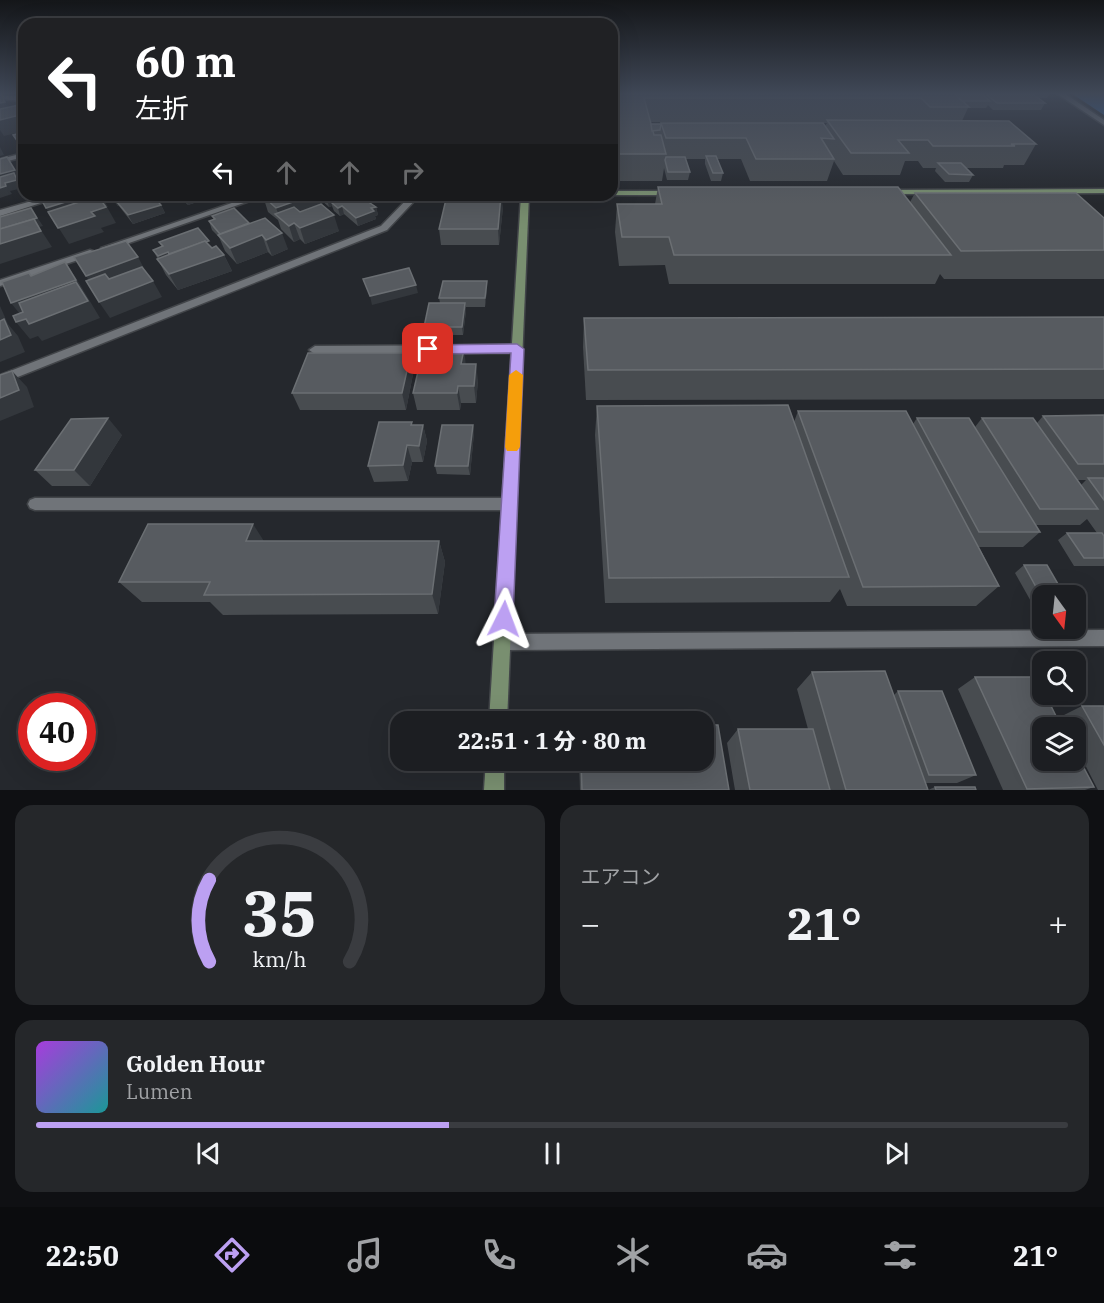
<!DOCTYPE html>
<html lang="ja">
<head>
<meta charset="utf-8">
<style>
  :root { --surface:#1c1e22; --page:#25272a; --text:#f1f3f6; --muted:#a0a2a5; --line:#3a3c40; --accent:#bca0f2 }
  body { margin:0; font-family:"IBM Plex Serif","Noto Sans JP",serif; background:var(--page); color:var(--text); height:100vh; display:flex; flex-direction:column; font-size:22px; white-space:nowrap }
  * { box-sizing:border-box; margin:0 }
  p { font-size:20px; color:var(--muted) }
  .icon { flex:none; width:33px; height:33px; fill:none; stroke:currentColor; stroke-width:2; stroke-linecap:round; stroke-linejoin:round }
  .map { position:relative; height:790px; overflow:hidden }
  .side { display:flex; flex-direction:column; gap:15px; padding:15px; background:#0f1013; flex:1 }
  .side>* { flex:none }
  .banner { position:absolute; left:18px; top:18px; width:600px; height:183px; border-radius:18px; box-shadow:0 6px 24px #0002,0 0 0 2px var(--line); background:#202124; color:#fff; overflow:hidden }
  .needle { width:39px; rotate:165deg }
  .fabs { position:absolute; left:1032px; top:585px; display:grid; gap:12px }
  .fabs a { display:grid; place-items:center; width:54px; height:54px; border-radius:12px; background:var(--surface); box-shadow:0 6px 24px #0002,0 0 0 2px var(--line); font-size:30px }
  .speed { position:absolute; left:18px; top:693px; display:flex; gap:12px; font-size:30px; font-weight:700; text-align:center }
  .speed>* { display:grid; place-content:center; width:78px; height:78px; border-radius:50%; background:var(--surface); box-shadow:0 6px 24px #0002,0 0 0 2px var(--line); line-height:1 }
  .speed .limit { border:9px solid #d22; background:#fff; color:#111 }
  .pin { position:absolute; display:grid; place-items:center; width:51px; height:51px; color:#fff; margin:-26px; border-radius:12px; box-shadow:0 3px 9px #0006 }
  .me { position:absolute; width:66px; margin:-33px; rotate:3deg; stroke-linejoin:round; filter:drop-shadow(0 0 4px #0008) }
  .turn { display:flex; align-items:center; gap:21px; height:126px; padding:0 18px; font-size:27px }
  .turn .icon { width:78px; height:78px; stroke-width:2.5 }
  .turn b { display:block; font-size:42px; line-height:51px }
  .lanes { display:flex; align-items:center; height:57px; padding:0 18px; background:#0003; justify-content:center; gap:30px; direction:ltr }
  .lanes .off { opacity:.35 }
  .big { font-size:45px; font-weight:800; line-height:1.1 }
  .side .tile { flex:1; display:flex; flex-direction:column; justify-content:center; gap:9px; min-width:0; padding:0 21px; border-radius:18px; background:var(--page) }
  .side .dial { align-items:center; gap:0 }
  .dial svg { height:156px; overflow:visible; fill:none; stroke:var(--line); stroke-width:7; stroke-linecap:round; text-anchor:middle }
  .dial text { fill:var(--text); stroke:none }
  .song { display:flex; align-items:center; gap:18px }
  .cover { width:72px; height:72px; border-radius:9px; background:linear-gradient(135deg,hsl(280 70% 55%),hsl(180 70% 35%)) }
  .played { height:6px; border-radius:3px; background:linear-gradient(90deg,var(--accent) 40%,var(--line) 40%) }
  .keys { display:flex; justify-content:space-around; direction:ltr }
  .heat { display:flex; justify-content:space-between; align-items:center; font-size:33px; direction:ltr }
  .side .tiles { flex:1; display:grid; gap:15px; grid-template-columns:1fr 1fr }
  .tile:last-child { grid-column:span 2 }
  .trip { position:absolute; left:390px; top:711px; width:324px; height:60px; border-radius:18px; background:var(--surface); box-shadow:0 6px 24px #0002,0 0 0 2px var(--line); font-weight:800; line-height:60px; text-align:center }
  .menu { display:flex; height:96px; justify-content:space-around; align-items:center; background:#0b0c0e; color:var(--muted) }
  .menu .icon { width:42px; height:42px }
  .menu .active { color:var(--accent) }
  .menu b { font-size:27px; color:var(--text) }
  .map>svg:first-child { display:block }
</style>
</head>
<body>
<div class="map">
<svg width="1104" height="790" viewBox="0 0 1104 790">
  <rect width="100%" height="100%" fill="#25282d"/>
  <!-- water -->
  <path fill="#2e62a2" d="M1072 93H1104V115L1071 93Z"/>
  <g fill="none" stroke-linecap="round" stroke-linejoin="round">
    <defs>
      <g id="street">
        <path d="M1056 93H1064L1104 120V125Z"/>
        <path d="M0 95 24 97V101L0 99Z"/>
        <path d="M24 153V157L0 163V159Z"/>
        <path d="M53 195H66L0 216V210Z"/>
        <path d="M255 195H267L109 250 106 251 101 248Z"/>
        <path d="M411 195H420L387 230 0 384V375L381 226Z"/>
        <path d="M90 250 93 251V255L0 286V280Z"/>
        <path d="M517 345 523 349 517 353 315 354 309 350 315 346Z"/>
        <path d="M35 498H509L514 500 516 504 514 508 509 510H35L30 508 28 504 30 500Z"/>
        <path d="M1104 630V646L502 650 496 648 494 642 496 636 502 634Z"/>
      </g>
      <g id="secondary">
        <path d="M1104 189V193L886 194 882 192 886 190Z"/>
        <path d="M612 191H671L675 193 671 195H610H612Z"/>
        <path d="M521 195H529L507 722H489Z"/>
        <path d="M486 760H504V790H484Z"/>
      </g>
    </defs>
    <!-- street casing -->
    <use href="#street" stroke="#424549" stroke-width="3"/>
    <!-- secondary casing -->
    <use href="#secondary" stroke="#424549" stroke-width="3"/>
    <!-- street -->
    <use href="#street" fill="#707479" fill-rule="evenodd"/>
    <!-- secondary -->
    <use href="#secondary" fill="#798f70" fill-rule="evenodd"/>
  </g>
  <!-- wall -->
  <g fill="#484c50" fill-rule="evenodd">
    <path d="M612 93H1050L1047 98H1038L1045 103 1041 110H993L988 105 986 108H968L962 121 1036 144 1024 165H1004L1003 168H966L973 175 969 182H945L935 171 936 168H923L918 161H905L900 175H843L834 161 827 181H750L741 159H717L723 173 721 181H711L705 164V159H686L690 172 688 180H667L664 168 662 181H612ZM650 122 730 123H827L825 126 651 124Z"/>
    <path d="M658 187 910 202 915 193 1104 218V279H944L940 274 935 284H669L665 265 619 266 615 232 617 204H655Z"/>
    <path d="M109 195H153H152L161 205 165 213 133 224 119 206H118Z"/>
    <path d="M178 195H218L188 205Z"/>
    <path d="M266 195H358L376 207 378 215 375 216 376 219 358 226 344 214 340 216 334 211 332 206 329 207 321 200 323 206 339 231 305 244 300 239 294 242 281 229 278 220 268 212 263 196Z"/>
    <path d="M503 207 499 245H441L439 229Z"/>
    <path d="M212 216 249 224 288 249 272 256 268 252 237 264 225 251 219 237 212 230 209 221 214 220Z"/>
    <path d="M159 242 213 248 224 255 232 271 178 290 166 275 153 250 162 247Z"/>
    <path d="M487 281V289L485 307H466V311L463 335H426L424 327 440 303 439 298Z"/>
    <path d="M1104 317V399L586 400 583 347 584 318Z"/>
    <path d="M411 353 414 369 406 410H300L292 393Z"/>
    <path d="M466 364 478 380 476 403H461L460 410H417L413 393Z"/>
    <path d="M597 406 794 422 798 411 913 424 917 418 975 427 982 418 1037 423 1043 416 1104 415V566H1074L1058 540 1067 533H1097L1087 519 1080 525H1035L1040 532 1023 547H979L999 586 976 606H847L840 589 830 602 605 603 595 435ZM1077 480H1086L1081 485Z"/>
    <path d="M413 425H423L427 441 423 462H412L408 481 374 482 368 466Z"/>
    <path d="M473 425 474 433 470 475 437 474 435 466Z"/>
    <path d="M122 435 90 486H52L35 470Z"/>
    <path d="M264 541H439L445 562 438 614 223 615 210 602H142L119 582Z"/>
    <path d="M1024 565 1042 596V605H1033L1015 573Z"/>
    <path d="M812 672 894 695 898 691 976 775 957 783H926L928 790 935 787 976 790H735L727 743 738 729H808L797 689Z"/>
    <path d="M975 677 1094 787 1085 790H1003L958 689Z"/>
    <path d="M1082 706H1104V790H1098L1076 747V728H1065L1060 717Z"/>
    <path d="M579 760H704L729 790H580Z"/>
  </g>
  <!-- shaded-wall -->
  <g fill="#33373c">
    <path d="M5 102 9 110 0 112V103Z"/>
    <path d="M24 114V131L4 136 0 130V120Z"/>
    <path d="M24 141V149L22 150 18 142Z"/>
    <path d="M0 147 4 155 0 156Z"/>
    <path d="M7 157 20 178H17L23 188 10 191 12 194 0 198V174Z"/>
    <path d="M88 195H101L108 207H107L116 223 101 228 104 232 69 244 46 208Z"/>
    <path d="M111 195H153L120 206 117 202 119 206H118Z"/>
    <path d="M191 195H218L188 205 184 197Z"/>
    <path d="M313 195H320L324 208 280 218 276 208Z"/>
    <path d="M337 195H356L332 203V206L329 207 327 199Z"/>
    <path d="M501 195 503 207 499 245 498 229Z"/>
    <path d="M161 205 165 213 133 224 128 215Z"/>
    <path d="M342 206 344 214 340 216 338 208Z"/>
    <path d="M376 207 378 215 375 216 376 219 358 226 356 218Z"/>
    <path d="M31 208 43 226 39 227 52 247 0 264V244L29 220Z"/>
    <path d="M334 215 339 231 305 244 300 228Z"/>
    <path d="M294 223 300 239 294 242 289 226Z"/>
    <path d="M282 233 288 249 272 256 266 240Z"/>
    <path d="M262 235 268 252 237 264 230 248Z"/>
    <path d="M168 252 172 261 163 264 158 256Z"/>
    <path d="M224 255 232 271 178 290 169 274Z"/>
    <path d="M138 257 147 274 97 292 86 276Z"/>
    <path d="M65 262 76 278 100 318 42 341 38 336 30 339 16 322 24 319 11 303 43 292Z"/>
    <path d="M153 281 162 297 110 318 99 302Z"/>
    <path d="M487 281V289L485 307V298Z"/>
    <path d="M416 285 418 293 372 305 370 296Z"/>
    <path d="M465 303 466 311 463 335 462 327Z"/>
    <path d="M0 306 8 324 18 336 25 352 0 362Z"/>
    <path d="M464 349 466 366 461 364Z"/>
    <path d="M411 353 414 369 406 410 402 393Z"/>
    <path d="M476 364 478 380 476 403 474 386Z"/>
    <path d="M12 371 27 387 34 407 0 421V398Z"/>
    <path d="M458 386 461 403 460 410 457 393Z"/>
    <path d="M108 418 122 435 90 486 74 470Z"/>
    <path d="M423 425 427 441 423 462 419 446Z"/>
    <path d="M473 425 474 433 470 475 468 466Z"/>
    <path d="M407 445 412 462 408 481 403 465Z"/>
    <path d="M253 524 267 546 246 541Z"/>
    <path d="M439 541 445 562 438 614 432 594Z"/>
  </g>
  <!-- building -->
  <g fill="#575b60" stroke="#6b6f73" stroke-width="1.5">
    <path d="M612 93H954L969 107H930L921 98H644L654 135H661L666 154H612Z"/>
    <path d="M1 95 5 102 0 103V96Z"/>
    <path d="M956 95H983L990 101H962Z"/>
    <path d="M987 95H1034L1045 103H997Z"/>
    <path d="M24 104V114L0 120V109Z"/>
    <path d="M827 120 1009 121 1036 144H1011L1015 146H933L928 140H898L909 153H851Z"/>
    <path d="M661 123H823L834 139 821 138 834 159H756L746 138H666Z"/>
    <path d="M651 124H661L660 130 652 131Z"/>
    <path d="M24 132V141L18 142 13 135Z"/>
    <path d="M706 156H716L723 173H713Z"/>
    <path d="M7 157 15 170 0 174V159Z"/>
    <path d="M666 157H685L690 172H668L665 160Z"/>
    <path d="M24 158V161L20 162 23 169 18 160Z"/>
    <path d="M24 161V169L20 162Z"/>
    <path d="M938 163H961L973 175 949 174Z"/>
    <path d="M14 173 17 180 5 183 6 186 0 188V177Z"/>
    <path d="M658 187H898L951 255H674L669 237H622L617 204H662Z"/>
    <path d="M915 193H1076L1104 218V250L961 251Z"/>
    <path d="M45 195H88L46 208 40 197Z"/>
    <path d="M139 195H152L161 205 128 215 117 202Z"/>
    <path d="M266 195H313L276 208 263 196Z"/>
    <path d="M322 195H337L327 199Z"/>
    <path d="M349 195H358L376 207 371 208 374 211 356 218 342 206 338 208 332 203Z"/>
    <path d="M447 195H501L498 229H439Z"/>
    <path d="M98 196 106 207 91 212 95 216 58 228 48 212Z"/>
    <path d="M321 204 334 215 300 228 294 223 289 226 275 214 294 207 300 212Z"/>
    <path d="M31 208 37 218 0 229V217Z"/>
    <path d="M234 208 249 223 220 234 209 221 215 219 212 216Z"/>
    <path d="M265 218 282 233 266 240 262 235 230 248 218 235Z"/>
    <path d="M34 219 41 231 0 244V229Z"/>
    <path d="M198 228 209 241 206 242 205 241 169 254 168 252 158 256 153 250 163 246 159 242Z"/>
    <path d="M126 241 138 257 86 276 74 257Z"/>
    <path d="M205 241 212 248 216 246 224 255 169 274 157 259Z"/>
    <path d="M65 262 76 280 11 303 2 282 29 273 31 276Z"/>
    <path d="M142 267 153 281 99 302 86 281 105 274 109 279Z"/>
    <path d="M409 268 416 285 370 296 363 279Z"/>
    <path d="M443 281H487L485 298H439Z"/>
    <path d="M76 282 88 301 29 324 26 319 16 322 13 316 23 312 19 303Z"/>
    <path d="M429 303H465L462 327H424Z"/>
    <path d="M1104 317V369L588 370 584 318Z"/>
    <path d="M4 319 11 335 0 340V321Z"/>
    <path d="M464 349 461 364H476L474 386H458L457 393H413L423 350Z"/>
    <path d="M308 353H411L402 393H292Z"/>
    <path d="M12 371 19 390 0 398V375Z"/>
    <path d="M788 405 849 577 609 578 597 406Z"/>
    <path d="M798 411H906L999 586 863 587Z"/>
    <path d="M1104 415V464H1078L1043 416Z"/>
    <path d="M108 418 74 470H35L71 419Z"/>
    <path d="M917 418H969L1040 532H979Z"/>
    <path d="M982 418H1033L1098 509H1040Z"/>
    <path d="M379 422H412L411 425H423L419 446 407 445 403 465 368 466Z"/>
    <path d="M442 425H473L468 466H435Z"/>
    <path d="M1088 478H1104V500Z"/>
    <path d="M148 524H253L246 541H439L432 594 204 595 210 582H119Z"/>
    <path d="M1067 533H1102L1104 536V558H1084Z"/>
    <path d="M1024 565H1047L1065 596H1042V598Z"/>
    <path d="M885 671 928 790H846L812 672Z"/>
    <path d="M975 677H1035L1042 691V694H1045L1062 728H1042V760H1076V753L1094 787 1027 789Z"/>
    <path d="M898 691H942L976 775H929Z"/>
    <path d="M1082 706H1104V745Z"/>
    <path d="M704 725H718L729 790H582L581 760H704Z"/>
    <path d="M738 729H813L830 790H750Z"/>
    <path d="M935 787H975L976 790H936Z"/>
  </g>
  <!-- sky -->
  <linearGradient id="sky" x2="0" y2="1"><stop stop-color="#141619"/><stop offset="0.46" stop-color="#404857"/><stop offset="1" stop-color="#404857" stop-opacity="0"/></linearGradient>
  <rect width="1104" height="204" fill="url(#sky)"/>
  <!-- route -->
  <path fill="#bca0f2" stroke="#7a689d" stroke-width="1.5" d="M517 344 524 349 513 619 510 625 504 628 497 625 494 619 511 353 428 354 421 349 428 345Z"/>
  <!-- slow -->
  <path fill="#f59e0b" d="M516 370 523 375 520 447 517 451H507L505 447 509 375Z"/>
</svg>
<div class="fabs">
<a><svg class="needle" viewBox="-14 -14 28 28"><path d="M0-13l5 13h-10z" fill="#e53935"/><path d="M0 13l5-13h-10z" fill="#a0a2a5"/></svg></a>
<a><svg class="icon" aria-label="search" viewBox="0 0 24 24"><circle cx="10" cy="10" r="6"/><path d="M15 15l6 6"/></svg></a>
<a><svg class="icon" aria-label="layers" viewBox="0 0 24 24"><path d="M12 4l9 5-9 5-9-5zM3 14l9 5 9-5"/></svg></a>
</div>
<div class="speed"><div class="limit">40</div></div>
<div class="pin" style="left:428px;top:349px;background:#d93025"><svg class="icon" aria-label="arrive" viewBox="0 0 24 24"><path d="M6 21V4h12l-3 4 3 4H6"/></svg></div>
<svg class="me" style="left:504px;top:619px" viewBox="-20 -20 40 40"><path d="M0-17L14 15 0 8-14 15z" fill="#bca0f2" stroke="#fff" stroke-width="4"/></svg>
<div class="trip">22:51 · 1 分 · 80 m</div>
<div class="banner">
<div class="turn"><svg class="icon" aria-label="left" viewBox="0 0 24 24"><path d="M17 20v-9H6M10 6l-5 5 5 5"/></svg><div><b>60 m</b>左折</div></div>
<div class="lanes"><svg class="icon" aria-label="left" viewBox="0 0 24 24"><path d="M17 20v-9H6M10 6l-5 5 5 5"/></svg><svg class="icon off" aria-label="ahead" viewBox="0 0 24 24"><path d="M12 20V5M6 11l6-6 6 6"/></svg><svg class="icon off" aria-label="ahead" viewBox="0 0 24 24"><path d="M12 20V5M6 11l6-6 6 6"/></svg><svg class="icon off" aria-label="right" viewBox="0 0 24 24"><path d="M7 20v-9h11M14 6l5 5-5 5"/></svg></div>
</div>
</div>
<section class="side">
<div class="tiles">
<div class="tile dial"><svg viewBox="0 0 100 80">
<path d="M14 69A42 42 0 1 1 86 69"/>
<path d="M14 69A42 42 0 0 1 14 27" stroke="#bca0f2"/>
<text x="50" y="56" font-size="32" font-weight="700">35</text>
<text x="50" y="72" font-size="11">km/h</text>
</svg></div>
<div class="tile"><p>エアコン</p>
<div class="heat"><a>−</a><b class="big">21°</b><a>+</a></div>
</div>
<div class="tile">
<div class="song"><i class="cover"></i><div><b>Golden Hour</b><p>Lumen</p></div></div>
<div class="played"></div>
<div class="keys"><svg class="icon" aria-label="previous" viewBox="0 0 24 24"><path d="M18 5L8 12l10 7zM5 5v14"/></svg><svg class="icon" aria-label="pause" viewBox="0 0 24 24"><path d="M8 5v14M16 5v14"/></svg><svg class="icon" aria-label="next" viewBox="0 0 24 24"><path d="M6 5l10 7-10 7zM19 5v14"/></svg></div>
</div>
</div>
</section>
<nav class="menu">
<b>22:50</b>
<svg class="icon active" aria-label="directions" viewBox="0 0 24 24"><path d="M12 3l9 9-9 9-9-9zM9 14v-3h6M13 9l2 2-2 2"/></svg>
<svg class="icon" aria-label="music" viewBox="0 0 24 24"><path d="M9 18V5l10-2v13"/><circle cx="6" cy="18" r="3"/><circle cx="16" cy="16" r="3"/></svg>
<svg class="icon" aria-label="phone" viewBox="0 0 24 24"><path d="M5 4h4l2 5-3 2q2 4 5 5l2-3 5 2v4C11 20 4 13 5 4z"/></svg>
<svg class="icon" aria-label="climate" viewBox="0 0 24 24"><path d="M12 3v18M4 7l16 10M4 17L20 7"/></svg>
<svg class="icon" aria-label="car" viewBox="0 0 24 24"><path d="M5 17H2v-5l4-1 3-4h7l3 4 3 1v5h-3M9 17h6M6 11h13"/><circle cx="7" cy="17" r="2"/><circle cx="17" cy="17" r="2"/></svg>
<svg class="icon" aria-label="filters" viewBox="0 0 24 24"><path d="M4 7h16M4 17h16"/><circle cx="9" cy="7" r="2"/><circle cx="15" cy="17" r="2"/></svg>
<b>21°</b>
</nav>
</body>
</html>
